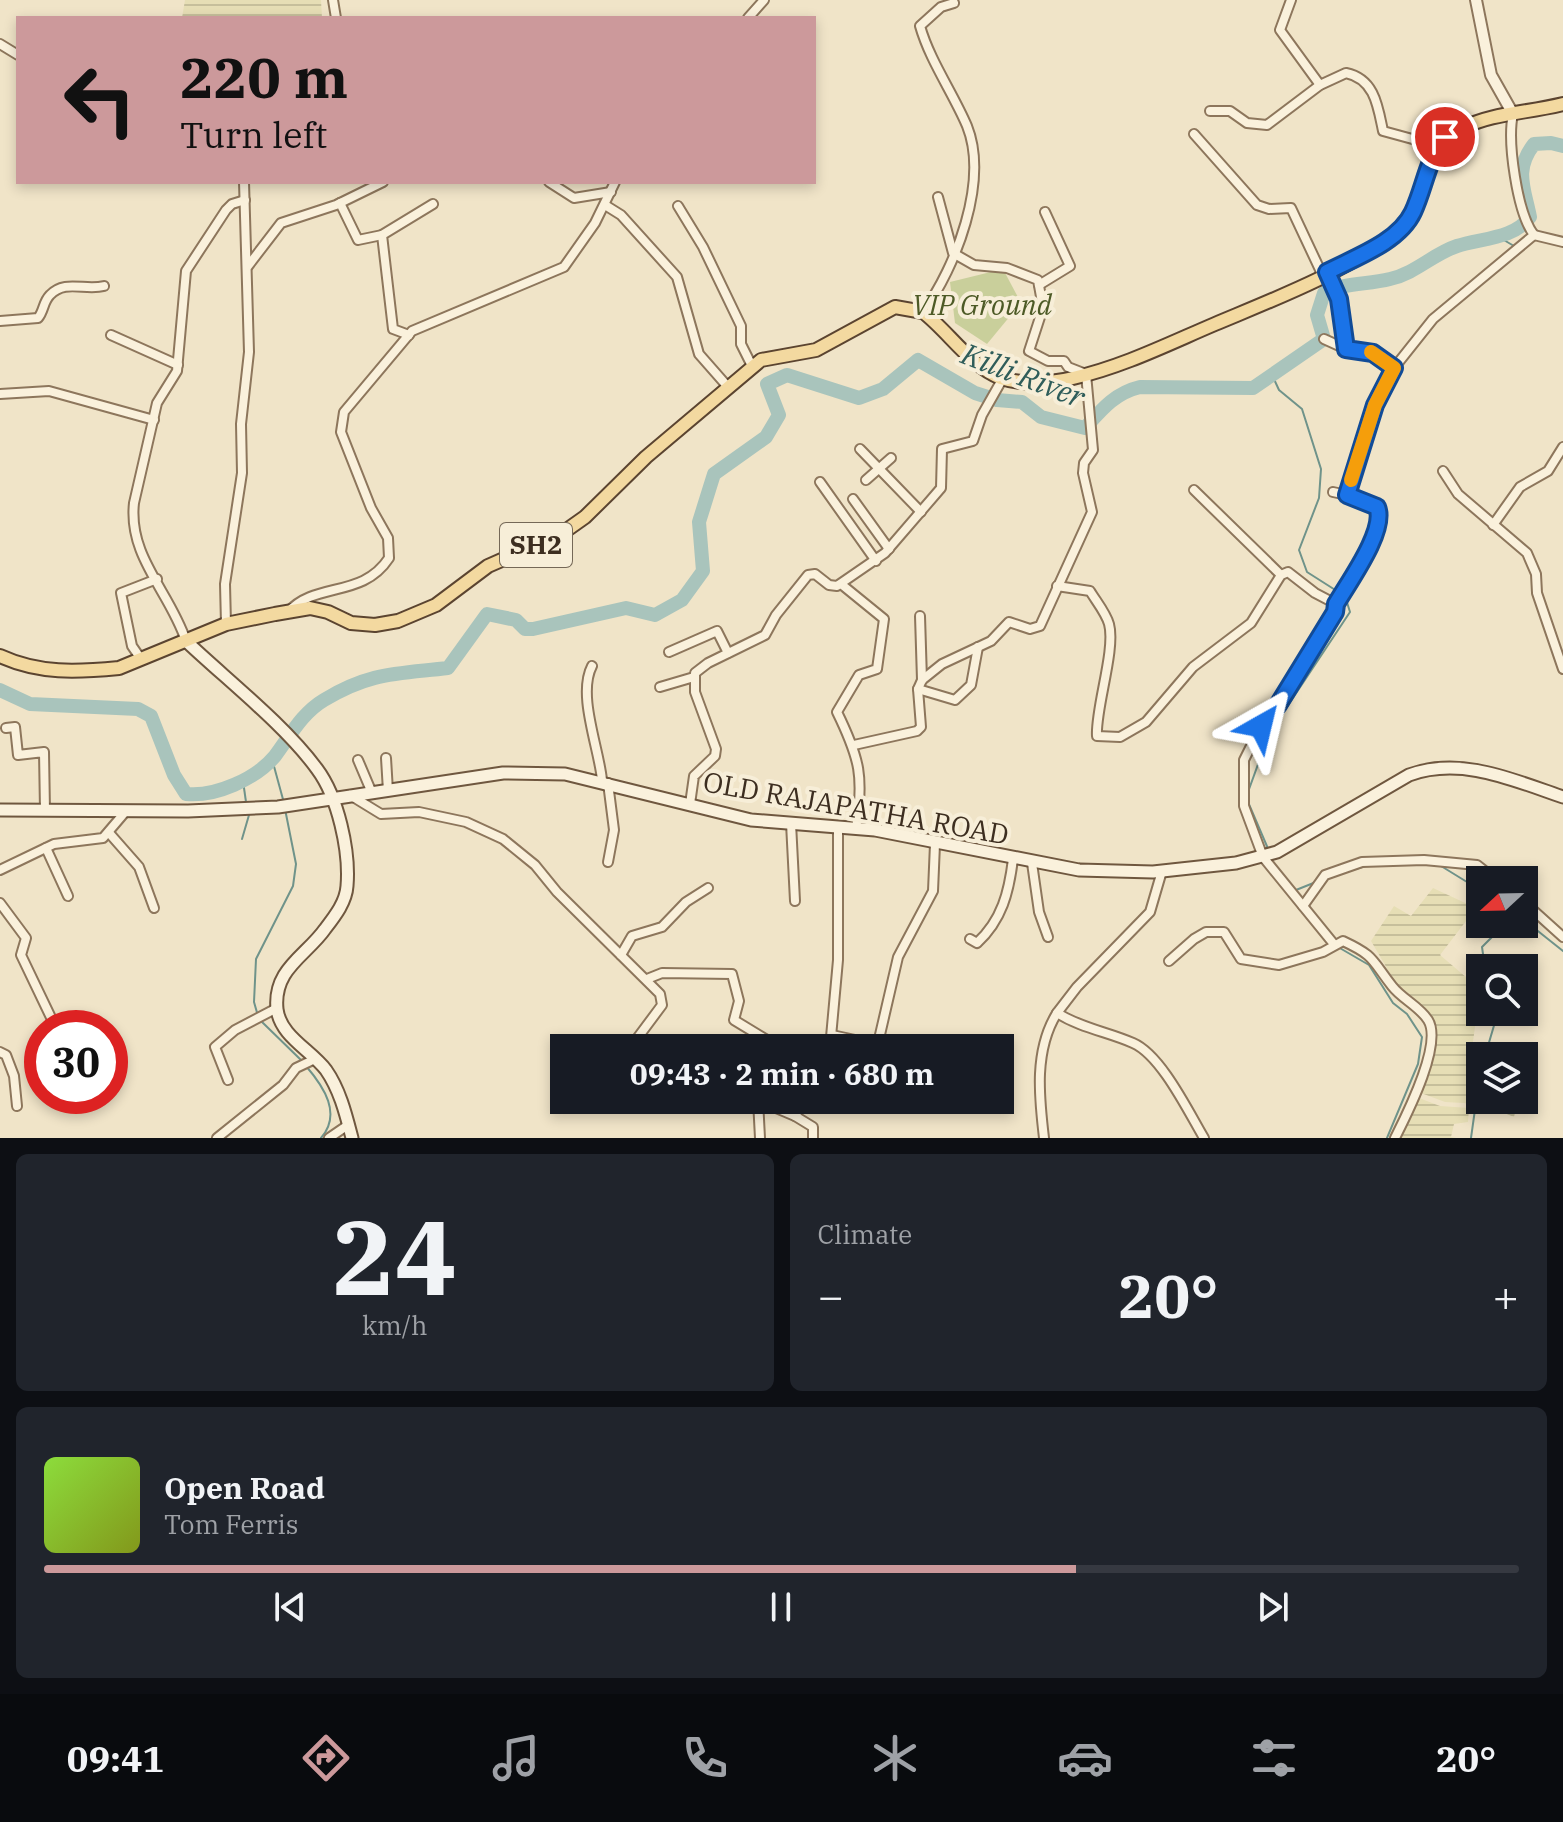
<!DOCTYPE html>
<html lang="en">
<head>
<meta charset="utf-8">
<style>
  :root { --surface:#171b24; --page:#20242c; --text:#f1f3f6; --muted:#9ea1a6; --line:#363941; --accent:#cc999b }
  body { margin:0; font-family:"IBM Plex Serif",serif; background:var(--page); color:var(--text); height:100vh; display:flex; flex-direction:column; font-size:30px; white-space:nowrap }
  * { box-sizing:border-box; margin:0 }
  p { font-size:26px; color:var(--muted) }
  .icon { flex:none; width:44px; height:44px; fill:none; stroke:currentColor; stroke-width:2; stroke-linecap:round; stroke-linejoin:round }
  .map { position:relative; height:1138px; overflow:hidden }
  .details { display:flex; flex-direction:column; gap:16px; padding:16px; background:#0d0f14; flex:1 }
  .details>* { flex:none }
  .banner { position:absolute; left:16px; top:16px; width:800px; height:168px; border-radius:0px; box-shadow:0 4px 12px #0003; background:#cc999b; color:#111; overflow:hidden }
  .needle { width:52px; rotate:248deg }
  .controls { position:absolute; left:1466px; top:866px; display:grid; gap:16px }
  .controls a { display:grid; place-items:center; width:72px; height:72px; border-radius:0px; background:var(--surface); box-shadow:0 4px 12px #0003; font-size:40px }
  .speed { position:absolute; left:24px; top:1010px; display:flex; gap:16px; font-size:40px; font-weight:700; text-align:center }
  .speed>* { display:grid; place-content:center; width:104px; height:104px; border-radius:50%; background:var(--surface); box-shadow:0 4px 12px #0003; line-height:1 }
  .speed .limit { border:12px solid #d22; background:#fff; color:#111 }
  .pin { position:absolute; display:grid; place-items:center; width:68px; height:68px; color:#fff; margin:-34px; border:4px solid #fff; border-radius:50%; box-shadow:0 2px 8px #0007 }
  .me { position:absolute; width:88px; margin:-44px; rotate:37deg; stroke-linejoin:round; filter:drop-shadow(0 0 6px #0008) }
  .turn { display:flex; align-items:center; gap:28px; height:168px; padding:0 32px; font-size:36px }
  .turn .icon { width:104px; height:104px; stroke-width:2.5 }
  .turn b { display:block; font-size:56px; line-height:68px }
  .big { font-size:60px; font-weight:700; line-height:1.1 }
  .details .card { flex:1; display:flex; flex-direction:column; justify-content:center; gap:12px; min-width:0; padding:0 28px; border-radius:12px; background:var(--page) }
  .details .dial { align-items:center; gap:0 }
  .dial b { font-size:104px; line-height:1 }
  .song { display:flex; align-items:center; gap:24px }
  .cover { width:96px; height:96px; border-radius:12px; background:linear-gradient(135deg,hsl(90 70% 55%),hsl(70 70% 35%)) }
  .played { height:8px; border-radius:4px; background:linear-gradient(90deg,var(--accent) 70%,var(--line) 70%) }
  .keys { display:flex; justify-content:space-around; direction:ltr }
  .heat { display:flex; justify-content:space-between; align-items:center; font-size:44px; direction:ltr }
  .details .tiles { flex:1; display:grid; gap:16px; grid-template-columns:1fr 1fr }
  .card:last-child { grid-column:span 2 }
  .trip { position:absolute; left:550px; top:1034px; width:464px; height:80px; border-radius:0px; background:var(--surface); box-shadow:0 4px 12px #0003; font-weight:700; line-height:80px; text-align:center }
  .tab-bar { display:flex; height:128px; justify-content:space-around; align-items:center; background:#090b0e; color:var(--muted) }
  .tab-bar .icon { width:56px; height:56px }
  .tab-bar .current { color:var(--accent) }
  .tab-bar b { font-size:36px; color:var(--text) }
  .map>svg:first-child { display:block }
</style>
</head>
<body>
<div class="map">
<svg width="1563" height="1138" viewBox="0 0 1563 1138">
  <defs>
    <pattern id="farmland-rules" width="6" height="5" patternUnits="userSpaceOnUse" patternTransform="scale(2)"><rect width="6" height="5" fill="#e6deb5"/><path d="M0 2.5h6" fill="none" stroke="#c6bf9b"/></pattern>
  </defs>
  <rect width="100%" height="100%" fill="#f0e4c8"/>
  <!-- farmland -->
  <g fill="url(#farmland-rules)">
    <path d="M185 0H321L322 18H182Z"/>
    <path d="M1433 888 1476 908 1440 955 1480 989 1471 1057 1480 1061V1100H1518L1514 1117 1482 1104 1445 1102 1421 1093 1434 1054 1436 1038 1433 1022 1419 1003 1395 982 1371 941 1394 906 1411 916Z"/>
    <path d="M1419 1098 1440 1106 1469 1108 1468 1122 1454 1124 1451 1137 1456 1138H1399Z"/>
  </g>
  <!-- green -->
  <path fill="#c9cf9b" d="M1003 269 1021 303 987 344 955 323 950 282Z"/>
  <g fill="none" stroke-linecap="round" stroke-linejoin="round">
    <!-- stream -->
    <g stroke="#6f938a" stroke-width="2">
      <path d="M1497 236 1514 246"/>
      <path d="M1500 269 1513 257"/>
      <path d="M1369 355 1388 373"/>
      <path d="M1273 377 1279 390 1302 409 1321 469 1319 498 1299 550 1307 572 1340 593"/>
      <path d="M272 759 284 803"/>
      <path d="M243 781 246 802"/>
      <path d="M1248 792 1269 734 1350 612 1345 596"/>
      <path d="M1248 802 1269 851"/>
      <path d="M242 839 249 815"/>
      <path d="M1441 866 1480 890"/>
      <path d="M1352 870 1369 865"/>
      <path d="M1296 890 1316 882"/>
      <path d="M1524 920 1563 951"/>
      <path d="M1338 947 1369 965 1393 1003 1407 1014 1422 1037 1418 1064 1387 1138"/>
      <path d="M1485 968 1482 947 1505 924"/>
      <path d="M258 1016 254 1002 256 959 293 886 296 864 285 809"/>
      <path d="M261 1021 302 1061"/>
      <path d="M1485 1056 1498 1012"/>
      <path d="M306 1066C324 1087 342 1114 321 1138"/>
      <path d="M1471 1138 1480 1074"/>
    </g>
    <!-- river -->
    <path stroke="#a9c4bc" stroke-width="14" d="M0 690 30 704 138 709 151 716 174 775 186 794C215 797 256 779 275 756 290 736 302 713 324 700 370 672 397 674 448 668L487 614 516 620 525 629H533L626 608 655 615 682 600 703 571 699 522 714 474 766 437 779 415 767 384 787 375 859 398 883 389 918 360 975 393 997 400 1022 402 1041 417 1085 428C1102 409 1115 393 1140 387L1253 388 1324 339 1317 315 1324 293C1346 282 1367 285 1390 279 1416 273 1433 254 1457 246 1481 238 1514 239 1530 217 1524 187 1514 170 1534 144L1551 143 1563 146"/>
    <defs>
      <g id="minor">
        <path d="M333 0 336 18"/>
        <path d="M1291 0 1280 30 1320 85"/>
        <path d="M748 18 764 0"/>
        <path d="M0 44 18 55"/>
        <path d="M1210 111H1230L1247 123 1267 125 1320 85 1346 73C1375 79 1378 107 1383 131L1438 146"/>
        <path d="M1194 134 1257 205 1269 209 1291 208 1322 274"/>
        <path d="M549 182 574 198 611 192"/>
        <path d="M340 203 358 240 382 235"/>
        <path d="M605 205 621 215 677 277 699 354 728 387"/>
        <path d="M678 206 703 247 741 326V344L752 366"/>
        <path d="M1534 235 1563 242"/>
        <path d="M248 266 281 223 336 205 383 182"/>
        <path d="M1328 273 1339 299 1345 347"/>
        <path d="M1039 285 1070 266 1045 212"/>
        <path d="M923 312C956 267 989 181 967 126 953 93 930 61 920 26L941 7 954 3"/>
        <path d="M0 321 38 318C44 311 43 302 50 295 65 279 85 291 104 286"/>
        <path d="M111 335 178 365"/>
        <path d="M409 335 393 329 382 235 433 204"/>
        <path d="M1324 339 1346 349 1373 353 1394 368 1433 319 1534 235C1517 213 1507 141 1513 114"/>
        <path d="M0 394 49 391 154 420"/>
        <path d="M860 449 921 512"/>
        <path d="M1443 471 1458 494 1527 553 1536 574 1537 593 1563 669"/>
        <path d="M866 480 891 458"/>
        <path d="M820 482 876 561"/>
        <path d="M1194 490 1281 575"/>
        <path d="M1333 492 1347 495"/>
        <path d="M853 499 889 549"/>
        <path d="M1493 525 1520 487 1548 471 1563 447"/>
        <path d="M841 584 884 619 877 669 859 675 837 712C860 759 864 777 856 829"/>
        <path d="M1057 586 1090 591C1096 601 1106 613 1109 624 1116 649 1095 710 1097 736L1120 737 1146 722 1193 667 1251 623 1281 575 1288 572 1315 593 1336 604"/>
        <path d="M288 612C316 581 362 599 389 558L388 538 371 508 341 432 344 412 412 331 564 267 595 223 615 182"/>
        <path d="M920 616 922 680"/>
        <path d="M226 624 225 584 242 473 241 424 249 352 244 182"/>
        <path d="M186 641C170 592 128 557 134 503L157 403 177 371 186 271 226 210 232 204 245 200"/>
        <path d="M669 652 717 631 728 653"/>
        <path d="M141 659 132 646 121 593 157 579"/>
        <path d="M592 666C577 695 599 748 602 780"/>
        <path d="M660 687 694 677"/>
        <path d="M918 689 955 700 971 685 978 647"/>
        <path d="M6 728 15 727 18 755 44 752 45 810"/>
        <path d="M854 745 917 731 921 727 918 689 922 680 942 664 991 641 1009 622 1030 629 1040 626 1092 512 1083 473 1084 463 1093 450 1086 374 1068 367 1064 361H1048L1029 351 1043 308 1038 280 1007 268 974 265 953 253 938 197"/>
        <path d="M386 758 388 791"/>
        <path d="M358 760 372 793"/>
        <path d="M608 783 614 830 608 862"/>
        <path d="M350 795 381 814 419 812 466 822 503 839 535 865 557 892 660 994 662 1005 630 1048"/>
        <path d="M690 804 694 776 715 756 716 749 695 692V673L708 663 765 635 776 615 808 575 815 574 829 585 837 586 885 553 941 488 942 449 973 441 982 415 1003 378"/>
        <path d="M791 823 795 901"/>
        <path d="M110 834 139 867 154 908"/>
        <path d="M46 848 68 896"/>
        <path d="M1032 863 1039 912 1048 937"/>
        <path d="M0 870 54 844 103 838 126 811"/>
        <path d="M1162 871 1150 912 1077 987 1057 1013C1081 1028 1108 1032 1133 1043 1161 1055 1188 1111 1204 1138"/>
        <path d="M1524 902 1563 937"/>
        <path d="M0 903 26 938 21 955 56 1028"/>
        <path d="M1303 906 1325 875 1362 862 1424 860 1477 865 1496 880"/>
        <path d="M970 939 977 943C1002 920 1009 892 1013 859"/>
        <path d="M1333 943 1263 857 1244 806V760L1261 726 1278 705 1335 612 1336 604 1366 552 1379 511 1347 495 1375 405 1394 368"/>
        <path d="M621 955 632 936 662 927 686 902 708 888"/>
        <path d="M1169 961 1194 939 1206 932H1224L1241 959 1279 965 1323 952 1343 941C1375 956 1371 959 1392 986 1402 999 1419 1006 1428 1020 1443 1044 1407 1114 1395 1138"/>
        <path d="M647 979 662 973 732 974 739 1001 734 1020 780 1048"/>
        <path d="M832 1035 869 1043 879 1039 898 957 933 891 935 844"/>
        <path d="M977 1045V1048"/>
        <path d="M830 1048 838 960V827"/>
        <path d="M0 1052 6 1055 14 1076 17 1106"/>
        <path d="M228 1080 215 1047 235 1030 277 1008"/>
        <path d="M757 1100 795 1116"/>
        <path d="M758 1100 760 1138"/>
        <path d="M805 1100 795 1116 813 1127V1138"/>
        <path d="M858 1100H867"/>
        <path d="M217 1138 283 1085 296 1068 315 1059"/>
        <path d="M329 1138 348 1125"/>
        <path d="M1044 1138C1039 1096 1034 1050 1057 1013"/>
      </g>
      <path id="tertiary" d="M1476 0 1491 75 1513 114"/>
      <g id="secondary">
        <path d="M186 641C226 679 285 725 317 769 338 797 350 851 347 886 346 902 335 916 325 929 306 956 273 969 277 1009 280 1036 311 1050 326 1070 340 1090 346 1115 352 1138"/>
        <path d="M0 810 188 811 278 807 503 773 565 774 751 820 875 830 1079 870 1153 872 1236 863 1277 852 1409 775C1461 756 1513 780 1563 797"/>
      </g>
      <path id="primary" d="M0 656C39 674 77 672 119 668L226 624 275 614 310 608 328 612 351 623 375 625 398 621 436 605 488 566 561 534 585 517 646 457 761 360 816 350 895 307 923 312C948 331 971 367 1001 378 1022 385 1052 383 1073 378 1122 367 1168 344 1215 324 1272 300 1343 273 1393 235 1412 221 1417 200 1424 178 1447 110 1502 119 1563 104"/>
    </defs>
    <!-- minor casing -->
    <use href="#minor" stroke="#8d765c" stroke-width="12"/>
    <!-- tertiary casing -->
    <use href="#tertiary" stroke="#8d765c" stroke-width="14"/>
    <!-- secondary casing -->
    <use href="#secondary" stroke="#6f573f" stroke-width="15"/>
    <!-- primary casing -->
    <use href="#primary" stroke="#5b4430" stroke-width="16"/>
    <!-- minor -->
    <use href="#minor" stroke="#faf1dc" stroke-width="8"/>
    <!-- tertiary -->
    <use href="#tertiary" stroke="#faf1dc" stroke-width="10"/>
    <!-- secondary -->
    <use href="#secondary" stroke="#faf1dc" stroke-width="11"/>
    <!-- primary -->
    <use href="#primary" stroke="#f3d9a0" stroke-width="12"/>
  </g>
  <g fill="none" stroke-linecap="round" stroke-linejoin="round">
    <defs>
      <path id="route" d="M1261 726 1278 705 1335 612 1336 604C1348 583 1387 530 1377 507L1347 495 1375 405 1394 368 1373 353 1346 349 1339 299 1327 272C1356 257 1399 242 1413 212 1425 186 1427 160 1445 137"/>
    </defs>
    <!-- route casing -->
    <use href="#route" stroke="#114b97" stroke-width="20"/>
    <!-- route -->
    <use href="#route" stroke="#1a73e8" stroke-width="14"/>
    <!-- slow -->
    <path stroke="#f59e0b" stroke-width="14" d="M1351 480 1375 405 1394 368 1371 352"/>
  </g>
  <g text-anchor="middle" stroke-width="8" stroke-linejoin="round" paint-order="stroke">
    <!-- shield labels -->
    <rect fill="#f7eed8" stroke="#756857" stroke-width="2" x="500" y="523" width="72" height="44" rx="6"/>
    <g font-size="26" font-weight="bold" fill="#3d2e20">
      <text x="536" y="554">SH2</text>
    </g>
    <!-- park labels -->
    <g font-size="28" font-style="italic" fill="#4d5a26" stroke="#f7eed8">
      <text x="982" y="315">VIP Ground</text>
    </g>
    <!-- street labels -->
    <g font-size="28" fill="#3d2e20" stroke="#f7eed8">
      <text transform="translate(856 808) rotate(10)" y="10">OLD RAJAPATHA ROAD</text>
    </g>
    <!-- water labels -->
    <g font-size="30" font-style="italic" fill="#2f5d5a" stroke="#f7eed8">
      <text transform="translate(1023 376) rotate(21)" y="10">Killi River</text>
    </g>
  </g>
</svg>
<div class="controls">
<a><svg class="needle" viewBox="-14 -14 28 28"><path d="M0-13l5 13h-10z" fill="#e53935"/><path d="M0 13l5-13h-10z" fill="#9ea1a6"/></svg></a>
<a><svg class="icon" aria-label="search" viewBox="0 0 24 24"><circle cx="10" cy="10" r="6"/><path d="M15 15l6 6"/></svg></a>
<a><svg class="icon" aria-label="layers" viewBox="0 0 24 24"><path d="M12 4l9 5-9 5-9-5zM3 14l9 5 9-5"/></svg></a>
</div>
<div class="speed"><div class="limit">30</div></div>
<div class="pin" style="left:1445px;top:137px;background:#d93025"><svg class="icon" aria-label="arrive" viewBox="0 0 24 24"><path d="M6 21V4h12l-3 4 3 4H6"/></svg></div>
<svg class="me" style="left:1261px;top:726px" viewBox="-20 -20 40 40"><path d="M0-17L14 15 0 8-14 15z" fill="#1a73e8" stroke="#fff" stroke-width="4"/></svg>
<div class="trip">09:43 · 2 min · 680 m</div>
<div class="banner">
<div class="turn"><svg class="icon" aria-label="left" viewBox="0 0 24 24"><path d="M17 20v-9H6M10 6l-5 5 5 5"/></svg><div><b>220 m</b>Turn left</div></div>
</div>
</div>
<section class="details">
<div class="tiles">
<div class="card dial"><b>24</b><p>km/h</p></div>
<div class="card"><p>Climate</p>
<div class="heat"><a>−</a><b class="big">20°</b><a>+</a></div>
</div>
<div class="card">
<div class="song"><i class="cover"></i><div><b>Open Road</b><p>Tom Ferris</p></div></div>
<div class="played"></div>
<div class="keys"><svg class="icon" aria-label="previous" viewBox="0 0 24 24"><path d="M18 5L8 12l10 7zM5 5v14"/></svg><svg class="icon" aria-label="pause" viewBox="0 0 24 24"><path d="M8 5v14M16 5v14"/></svg><svg class="icon" aria-label="next" viewBox="0 0 24 24"><path d="M6 5l10 7-10 7zM19 5v14"/></svg></div>
</div>
</div>
</section>
<nav class="tab-bar">
<b>09:41</b>
<svg class="icon current" aria-label="directions" viewBox="0 0 24 24"><path d="M12 3l9 9-9 9-9-9zM9 14v-3h6M13 9l2 2-2 2"/></svg>
<svg class="icon" aria-label="music" viewBox="0 0 24 24"><path d="M9 18V5l10-2v13"/><circle cx="6" cy="18" r="3"/><circle cx="16" cy="16" r="3"/></svg>
<svg class="icon" aria-label="phone" viewBox="0 0 24 24"><path d="M5 4h4l2 5-3 2q2 4 5 5l2-3 5 2v4C11 20 4 13 5 4z"/></svg>
<svg class="icon" aria-label="climate" viewBox="0 0 24 24"><path d="M12 3v18M4 7l16 10M4 17L20 7"/></svg>
<svg class="icon" aria-label="car" viewBox="0 0 24 24"><path d="M5 17H2v-5l4-1 3-4h7l3 4 3 1v5h-3M9 17h6M6 11h13"/><circle cx="7" cy="17" r="2"/><circle cx="17" cy="17" r="2"/></svg>
<svg class="icon" aria-label="filters" viewBox="0 0 24 24"><path d="M4 7h16M4 17h16"/><circle cx="9" cy="7" r="2"/><circle cx="15" cy="17" r="2"/></svg>
<b>20°</b>
</nav>
</body>
</html>
